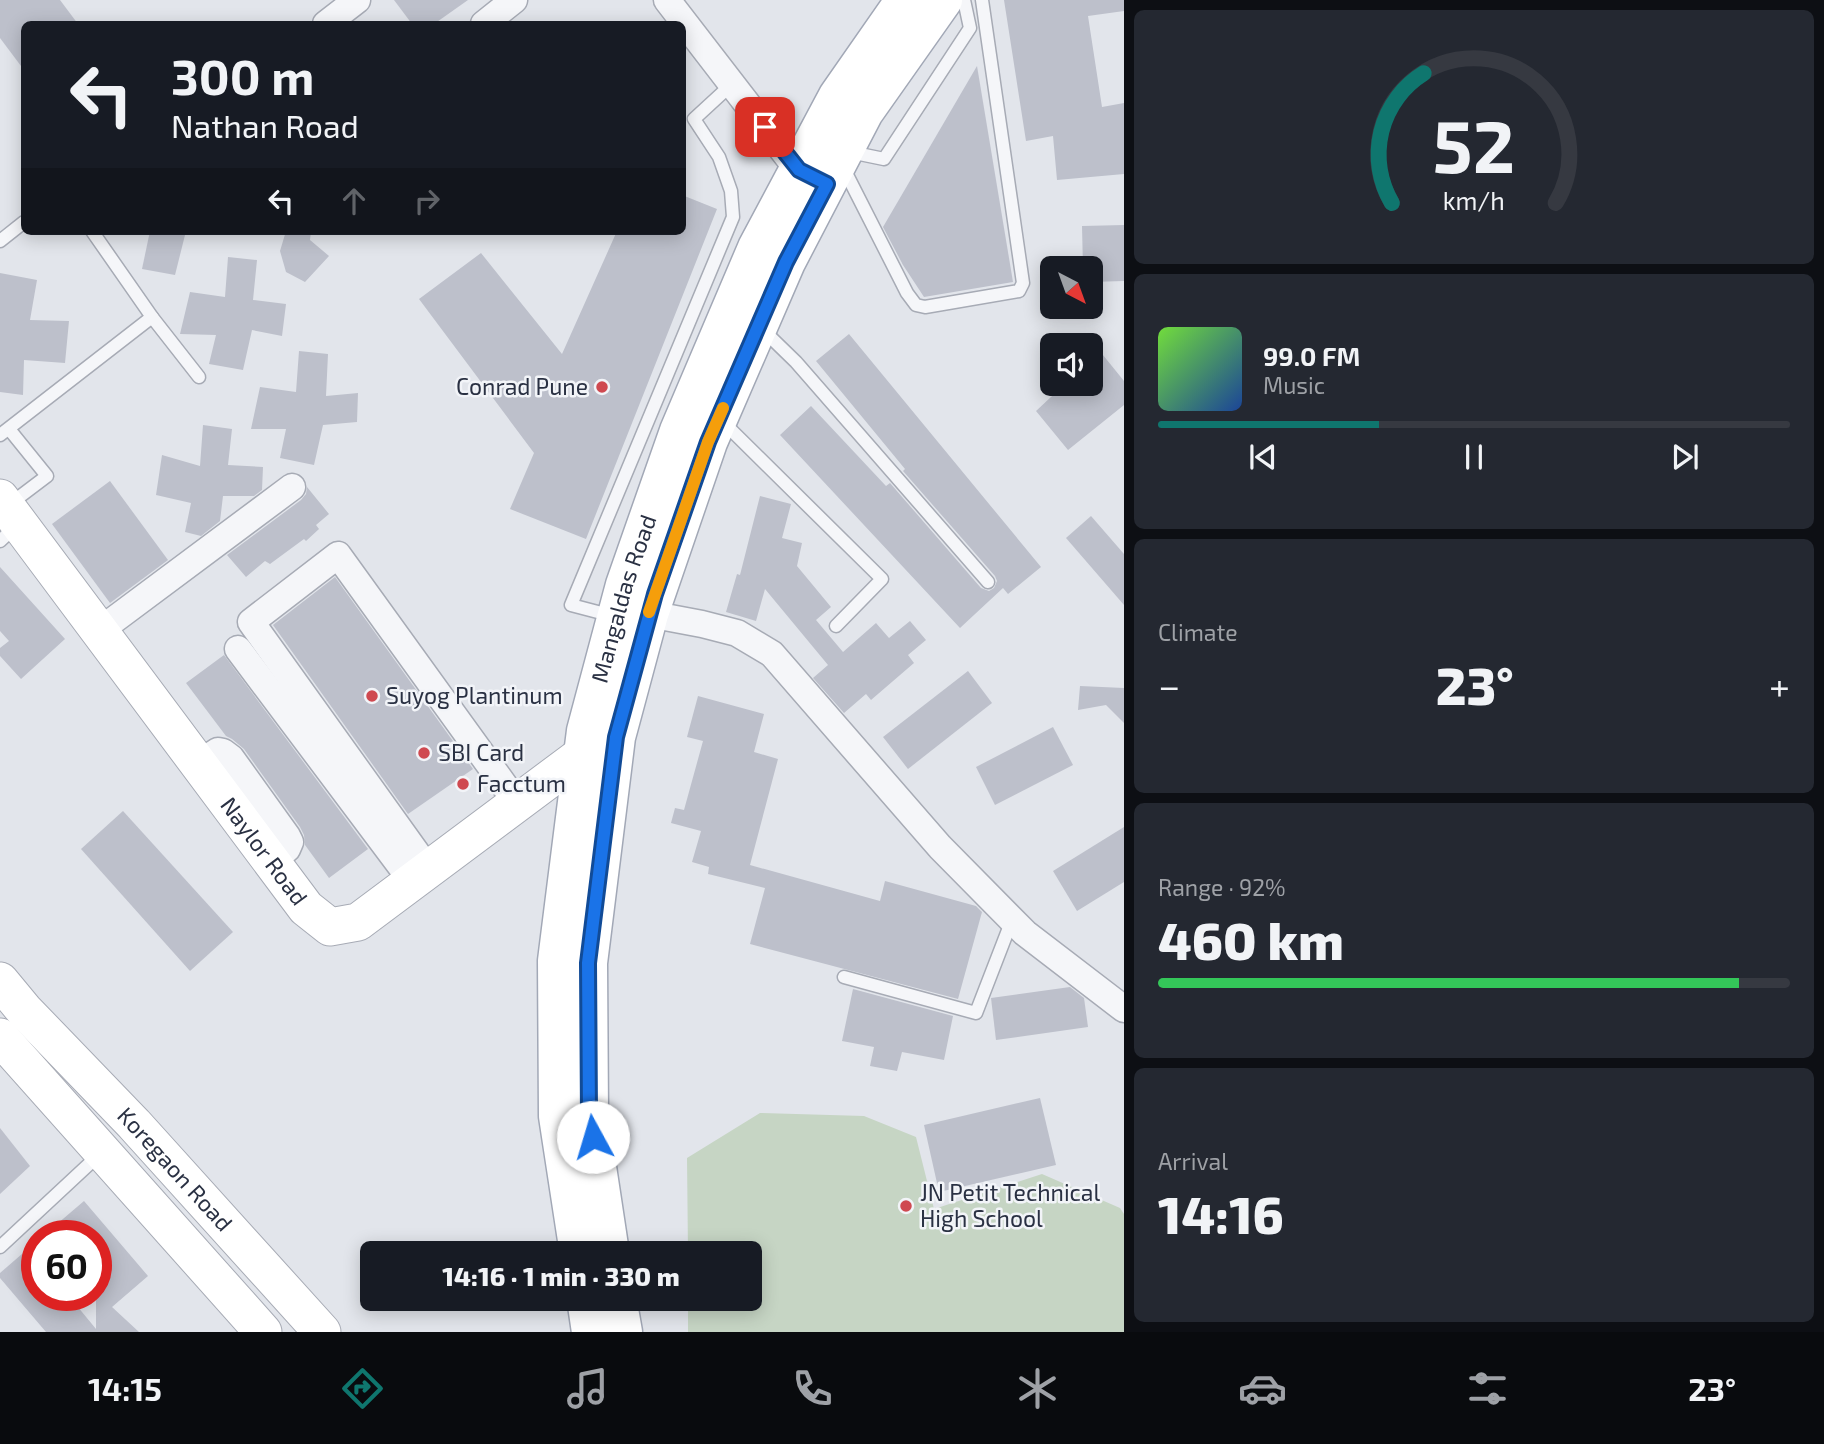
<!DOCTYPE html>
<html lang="en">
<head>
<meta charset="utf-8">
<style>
  :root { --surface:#171b24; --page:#242831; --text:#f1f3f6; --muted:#9ea1a6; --line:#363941; --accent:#0f766e }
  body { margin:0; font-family:"Exo 2",sans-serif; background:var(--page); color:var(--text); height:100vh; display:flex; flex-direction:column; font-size:26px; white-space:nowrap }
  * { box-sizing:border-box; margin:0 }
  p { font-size:23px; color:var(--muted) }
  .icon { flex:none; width:38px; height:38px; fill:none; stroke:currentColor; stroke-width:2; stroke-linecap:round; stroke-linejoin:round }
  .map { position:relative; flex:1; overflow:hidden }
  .drawer { display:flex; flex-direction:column; gap:10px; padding:10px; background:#0d0f14; width:700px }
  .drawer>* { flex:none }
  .banner { position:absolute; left:21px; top:21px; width:665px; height:214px; border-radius:10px; box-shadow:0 4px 18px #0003; background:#171b24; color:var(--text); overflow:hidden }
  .needle { width:46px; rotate:139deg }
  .fabs { position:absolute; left:1040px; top:256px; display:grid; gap:14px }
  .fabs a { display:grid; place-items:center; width:63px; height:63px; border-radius:10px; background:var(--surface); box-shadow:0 4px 18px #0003; font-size:35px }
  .speed { position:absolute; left:21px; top:1220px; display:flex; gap:14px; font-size:35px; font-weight:700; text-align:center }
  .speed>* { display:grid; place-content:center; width:91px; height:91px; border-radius:50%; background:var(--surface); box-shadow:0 4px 18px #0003; line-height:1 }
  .speed .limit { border:10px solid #d22; background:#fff; color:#111 }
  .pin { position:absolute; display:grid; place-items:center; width:60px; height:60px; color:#fff; margin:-30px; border-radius:14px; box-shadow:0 4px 10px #0006 }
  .me { position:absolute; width:77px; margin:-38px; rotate:354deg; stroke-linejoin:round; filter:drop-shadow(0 0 5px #0008) }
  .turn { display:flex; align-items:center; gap:24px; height:147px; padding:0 35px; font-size:32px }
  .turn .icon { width:91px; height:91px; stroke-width:2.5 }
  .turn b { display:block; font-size:49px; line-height:60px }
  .lanes { display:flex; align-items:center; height:66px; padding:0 35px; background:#0003; justify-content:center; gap:35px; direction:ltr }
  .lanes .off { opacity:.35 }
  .big { font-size:52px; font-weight:800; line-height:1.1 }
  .drawer .widget { flex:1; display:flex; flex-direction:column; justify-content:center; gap:10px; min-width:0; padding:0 24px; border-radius:10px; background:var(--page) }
  .drawer .dial { align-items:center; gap:0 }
  .dial svg { height:182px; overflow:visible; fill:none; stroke:var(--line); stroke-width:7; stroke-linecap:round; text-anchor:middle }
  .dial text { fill:var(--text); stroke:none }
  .song { display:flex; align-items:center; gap:21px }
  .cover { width:84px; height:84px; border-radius:10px; background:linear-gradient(135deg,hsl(100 70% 55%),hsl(220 70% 35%)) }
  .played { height:7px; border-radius:4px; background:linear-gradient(90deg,var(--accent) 35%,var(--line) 35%) }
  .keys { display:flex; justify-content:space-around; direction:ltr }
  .heat { display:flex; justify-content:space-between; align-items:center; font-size:38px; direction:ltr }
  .charge { height:10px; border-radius:5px; background:linear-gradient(90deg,#34c759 92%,var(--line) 0) }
  .trip { position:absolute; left:360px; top:1241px; width:402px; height:70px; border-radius:10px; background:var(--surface); box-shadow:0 4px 18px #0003; font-weight:800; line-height:70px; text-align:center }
  .tabs { display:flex; height:112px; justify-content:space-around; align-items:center; background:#090b0e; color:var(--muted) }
  .tabs .icon { width:49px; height:49px }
  .tabs .current { color:var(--accent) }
  .tabs b { font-size:32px; color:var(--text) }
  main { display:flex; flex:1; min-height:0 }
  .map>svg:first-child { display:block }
</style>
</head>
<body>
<main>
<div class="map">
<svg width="1124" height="1332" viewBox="0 0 1124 1332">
  <rect width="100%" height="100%" fill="#e2e5eb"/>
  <!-- green -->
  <path fill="#c6d5c4" d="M760 1113 864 1116 916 1137 934 1209 1042 1174 1120 1208 1124 1214V1332H688V1299L751 1298V1253H688L687 1158Z"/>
  <!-- building -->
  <g fill="#bdc0cb">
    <path d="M0 0H60L78 24H24V70L0 38Z"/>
    <path d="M394 0H468L434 24H412Z"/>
    <path d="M1004 0H1124V11L1088 16 1102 107 1124 103V174L1057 180 1053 136 1026 141Z"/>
    <path d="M977 66 1013 282 924 297 903 265 883 227Z"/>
    <path d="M682 195 717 209 586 539 510 509 534 453 419 299 481 253 562 354 617 231H682Z"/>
    <path d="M1124 225V281L1090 282V268H1083L1082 226Z"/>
    <path d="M150 231H186L175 275 142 269Z"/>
    <path d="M286 231H311L310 240 329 256 305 282 286 272 280 251Z"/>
    <path d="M228 257 257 260 253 300 286 304 282 336 252 330 243 370 209 364 216 335 180 334 190 292 225 297Z"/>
    <path d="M0 273 37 280 30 320 69 321 65 363 24 360 23 395 0 392Z"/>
    <path d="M849 334 1041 567 1008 594 1003 588 960 628 780 435 811 406 886 486 890 483 981 588 989 591 994 588 997 581 995 576 903 471 905 469 816 361Z"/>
    <path d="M1090 339 1124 381V405L1068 450 1036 411 1066 383H1090Z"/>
    <path d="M299 351 328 354 326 396 358 393 357 422 323 425 314 465 280 458 286 429H251L260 387 296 392Z"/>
    <path d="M203 425 232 429 228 465 263 467 262 490 254 496H223L220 521 201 536 185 532 191 503 156 495 162 455 200 466Z"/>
    <path d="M110 481 168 560 110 603 52 524Z"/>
    <path d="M307 487 329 514 316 525 319 529 306 541 304 539 270 564 265 561 246 577 227 555 301 500 306 494Z"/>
    <path d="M760 496 791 504 782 538 802 543 797 566 831 607 816 620 843 652 876 623 889 638 910 621 926 640 908 655 914 663 871 700 866 694 844 713 813 678 828 665 765 589 756 621 726 612 737 574 740 575Z"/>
    <path d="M1091 516 1124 554V605L1066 538Z"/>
    <path d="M0 567 65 639 21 679 0 656V648L9 641 0 631Z"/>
    <path d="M335 577 473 769 408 814 273 625Z"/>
    <path d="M224 655 368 849 329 878 305 845 304 835 300 827 244 749 232 739 226 736 186 683Z"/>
    <path d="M968 671 992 703 908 769 883 737Z"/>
    <path d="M1080 686 1124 688V723L1106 705 1078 710Z"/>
    <path d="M698 696 764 714 754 752 778 759 750 865 880 901 885 881 976 906 982 912 958 999 750 944 765 888 708 874 709 867 692 862 701 831 671 823 675 808 684 810 703 741 687 737Z"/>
    <path d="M1053 727 1073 765 995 805 976 767Z"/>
    <path d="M123 811 233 932 190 971 81 849Z"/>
    <path d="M1124 827V882L1077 911 1053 871Z"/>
    <path d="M1070 987 1084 998 1088 1027 996 1040 991 998Z"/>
    <path d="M853 989 953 1016 944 1060 902 1052 897 1071 870 1066 874 1047 842 1041Z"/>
    <path d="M1040 1098 1056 1165 939 1192 924 1125Z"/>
    <path d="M0 1128 30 1166 0 1194Z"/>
    <path d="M84 1201 148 1276 112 1307 139 1332H46L0 1278V1273L37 1241V1295H68L96 1329V1236H43Z"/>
  </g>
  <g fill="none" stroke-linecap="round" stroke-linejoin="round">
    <defs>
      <g id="lane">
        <path d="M850 152 884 159 970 28 964 0"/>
        <path d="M843 167 907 293 916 305 925 307 1019 291 1023 283 982 0"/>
        <path d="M0 241 24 222"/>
        <path d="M152 317 199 377"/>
        <path d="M761 328 796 362 988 582"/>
        <path d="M721 420 882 579 836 626"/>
        <path d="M9 429 47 476 10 504"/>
        <path d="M0 435 152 317 92 231"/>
        <path d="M0 541 16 526"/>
        <path d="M613 616 571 605 733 217 731 191 719 157 694 119 732 84"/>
        <path d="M844 977 976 1013 1012 920"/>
        <path d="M0 1247 101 1153"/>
      </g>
      <g id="street">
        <path d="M667 0 798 170 813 177"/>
        <path d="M326 24 357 0"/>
        <path d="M484 24 514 0"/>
        <path d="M649 614 702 624 737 633 772 654 940 847 1025 933 1124 1009"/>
        <path d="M99 631 292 487"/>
        <path d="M238 649 412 881"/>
        <path d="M198 764 218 751 223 752 231 758 287 836 290 842 287 849 270 861"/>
        <path d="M428 869 251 622 338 555 517 803"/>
      </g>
      <g id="secondary">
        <path id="s1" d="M0 498 306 908 330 927 358 922 583 754 606 756"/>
        <path id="s2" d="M0 981 24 1010 134 1124 322 1332"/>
        <path d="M0 1037 263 1332"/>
      </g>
      <g id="primary">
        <path id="s3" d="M579 1253 558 1116 557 961 586 731 625 585 679 431 757 248 838 96 905 0"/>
        <path d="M610 1253 589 1114 588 963 616 737 649 614 708 442 786 262 864 112 943 0"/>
        <path d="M586 1298 591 1332"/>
        <path d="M617 1298 623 1332"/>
      </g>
    </defs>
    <!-- lane casing -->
    <use href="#lane" stroke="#a7abb5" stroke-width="15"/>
    <!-- street casing -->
    <use href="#street" stroke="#a7abb5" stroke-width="29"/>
    <!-- secondary casing -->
    <use href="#secondary" stroke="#a7abb5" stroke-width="39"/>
    <!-- primary casing -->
    <use href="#primary" stroke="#a2a8b6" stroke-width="41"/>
    <!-- lane -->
    <use href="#lane" stroke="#f5f6f9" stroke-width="12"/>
    <!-- street -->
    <use href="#street" stroke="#f5f6f9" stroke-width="26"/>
    <!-- secondary -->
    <use href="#secondary" stroke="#fff" stroke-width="37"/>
    <!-- primary -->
    <use href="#primary" stroke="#fff" stroke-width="38"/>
  </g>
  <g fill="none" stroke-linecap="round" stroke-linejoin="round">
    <defs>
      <path id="route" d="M593 1137 589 1114 588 963 616 737 655 594 708 442 786 262 827 184 799 170 765 127"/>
    </defs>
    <!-- route casing -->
    <use href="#route" stroke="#114b97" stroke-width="18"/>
    <!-- route -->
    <use href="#route" stroke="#1a73e8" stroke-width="12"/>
    <!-- slow -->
    <path stroke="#f59e0b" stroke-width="12" d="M649 612 708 442 723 408"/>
  </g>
  <!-- markers -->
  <g fill="#cf4950" stroke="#f2f4f8" stroke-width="2.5">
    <circle cx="602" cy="387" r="7"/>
    <circle cx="372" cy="696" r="7"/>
    <circle cx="424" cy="753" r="7"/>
    <circle cx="463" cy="784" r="7"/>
    <circle cx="906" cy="1206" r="7"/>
  </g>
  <g text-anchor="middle" stroke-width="5" stroke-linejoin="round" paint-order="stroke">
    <!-- poi labels -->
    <g font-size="23" fill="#2a3143" stroke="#f2f4f8" text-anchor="start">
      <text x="588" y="395" text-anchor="end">Conrad Pune</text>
      <text x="386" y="704">Suyog Plantinum</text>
      <text x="438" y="761">SBI Card</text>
      <text x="477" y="792">Facctum</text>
      <text x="920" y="1201">JN Petit Technical<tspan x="920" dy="26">High School</tspan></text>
    </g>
    <!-- street labels -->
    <g font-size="23" fill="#2a3143" stroke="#f2f4f8">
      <text dy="8" stroke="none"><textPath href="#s3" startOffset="663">Mangaldas Road</textPath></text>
      <text dy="8" stroke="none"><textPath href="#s1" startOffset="441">Naylor Road</textPath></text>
      <text dy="8" stroke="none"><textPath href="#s2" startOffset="257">Koregaon Road</textPath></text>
    </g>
  </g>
</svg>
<div class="fabs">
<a><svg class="needle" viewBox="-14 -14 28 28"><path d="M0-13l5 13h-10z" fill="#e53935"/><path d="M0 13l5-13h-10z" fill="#9ea1a6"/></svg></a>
<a><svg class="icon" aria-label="sound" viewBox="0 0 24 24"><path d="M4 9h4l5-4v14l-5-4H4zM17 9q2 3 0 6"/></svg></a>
</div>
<div class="speed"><div class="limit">60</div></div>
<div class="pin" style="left:765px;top:127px;background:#d93025"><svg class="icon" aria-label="arrive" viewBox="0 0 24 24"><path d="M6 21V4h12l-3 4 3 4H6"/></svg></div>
<svg class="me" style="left:593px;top:1137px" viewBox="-20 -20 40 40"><circle r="19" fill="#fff"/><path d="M0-13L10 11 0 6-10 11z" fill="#1a73e8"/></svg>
<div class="trip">14:16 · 1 min · 330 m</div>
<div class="banner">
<div class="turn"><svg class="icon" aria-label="left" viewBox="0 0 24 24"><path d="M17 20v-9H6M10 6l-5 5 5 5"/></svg><div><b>300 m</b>Nathan Road</div></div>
<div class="lanes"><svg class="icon" aria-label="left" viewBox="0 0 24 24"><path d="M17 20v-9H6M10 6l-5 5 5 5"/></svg><svg class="icon off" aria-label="ahead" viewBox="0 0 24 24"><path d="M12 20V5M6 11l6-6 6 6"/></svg><svg class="icon off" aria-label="right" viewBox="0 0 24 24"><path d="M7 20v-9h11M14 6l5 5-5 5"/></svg></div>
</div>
</div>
<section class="drawer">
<div class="widget dial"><svg viewBox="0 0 100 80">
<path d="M14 69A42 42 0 1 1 86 69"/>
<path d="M14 69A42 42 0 0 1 28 12" stroke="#0f766e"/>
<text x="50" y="56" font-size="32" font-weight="700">52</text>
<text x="50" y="72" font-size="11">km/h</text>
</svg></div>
<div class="widget">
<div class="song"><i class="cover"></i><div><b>99.0 FM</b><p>Music</p></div></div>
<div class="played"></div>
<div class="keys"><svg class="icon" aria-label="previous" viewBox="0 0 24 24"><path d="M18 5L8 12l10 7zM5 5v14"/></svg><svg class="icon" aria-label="pause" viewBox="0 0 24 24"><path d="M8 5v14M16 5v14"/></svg><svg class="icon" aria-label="next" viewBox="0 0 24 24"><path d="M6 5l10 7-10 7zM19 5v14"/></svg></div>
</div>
<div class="widget"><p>Climate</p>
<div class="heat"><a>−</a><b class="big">23°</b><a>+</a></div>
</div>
<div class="widget"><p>Range · 92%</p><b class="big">460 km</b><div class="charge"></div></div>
<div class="widget"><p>Arrival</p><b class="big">14:16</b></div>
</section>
</main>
<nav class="tabs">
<b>14:15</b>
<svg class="icon current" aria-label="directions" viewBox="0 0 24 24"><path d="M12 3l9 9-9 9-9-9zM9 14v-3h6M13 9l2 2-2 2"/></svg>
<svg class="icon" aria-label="music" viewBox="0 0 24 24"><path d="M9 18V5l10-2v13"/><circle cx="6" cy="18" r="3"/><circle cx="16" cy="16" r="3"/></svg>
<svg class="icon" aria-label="phone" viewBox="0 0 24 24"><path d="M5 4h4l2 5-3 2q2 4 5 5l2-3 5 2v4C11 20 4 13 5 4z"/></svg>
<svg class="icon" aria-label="climate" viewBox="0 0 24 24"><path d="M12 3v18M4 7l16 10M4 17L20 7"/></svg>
<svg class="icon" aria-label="car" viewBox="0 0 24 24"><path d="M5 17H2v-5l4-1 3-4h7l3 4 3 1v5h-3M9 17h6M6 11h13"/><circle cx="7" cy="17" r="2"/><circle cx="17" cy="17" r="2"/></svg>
<svg class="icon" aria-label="filters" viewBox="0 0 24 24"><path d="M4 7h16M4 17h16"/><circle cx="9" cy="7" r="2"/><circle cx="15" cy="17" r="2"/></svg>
<b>23°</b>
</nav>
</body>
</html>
